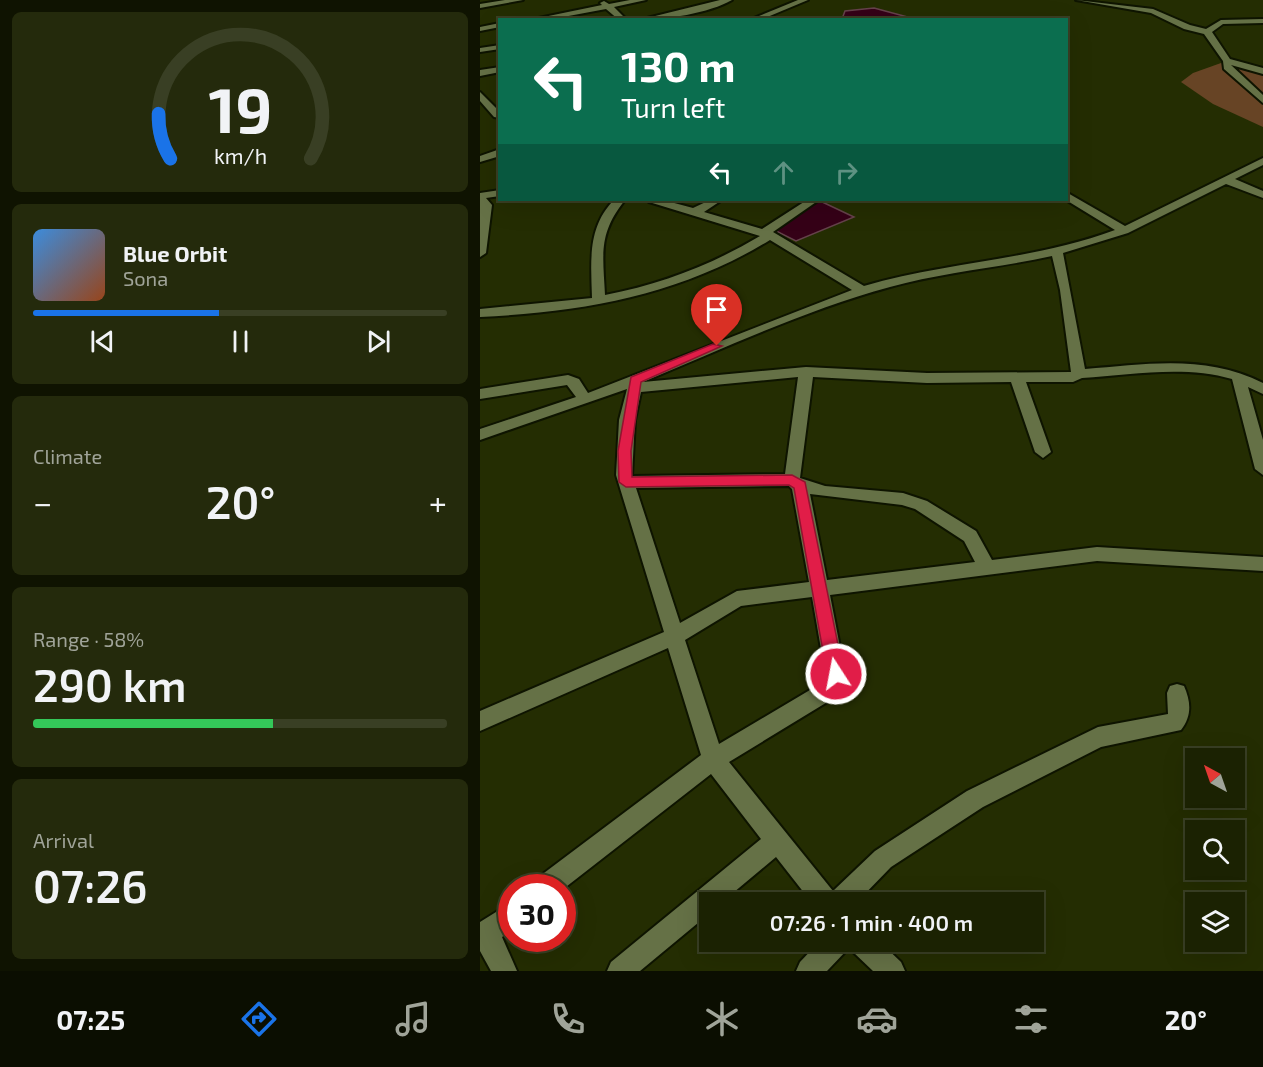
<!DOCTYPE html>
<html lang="en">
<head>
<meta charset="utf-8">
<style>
  :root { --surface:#1b2202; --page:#242a0c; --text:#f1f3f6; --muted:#a0a499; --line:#393f24; --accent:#1a73e8 }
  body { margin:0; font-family:"Exo 2",sans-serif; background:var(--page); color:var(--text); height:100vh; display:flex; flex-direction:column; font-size:22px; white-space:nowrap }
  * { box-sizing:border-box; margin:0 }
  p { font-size:20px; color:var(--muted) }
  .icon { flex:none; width:33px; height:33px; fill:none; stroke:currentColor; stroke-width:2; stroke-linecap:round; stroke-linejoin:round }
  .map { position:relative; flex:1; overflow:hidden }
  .panel { display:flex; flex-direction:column; gap:12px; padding:12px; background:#0f1301; width:480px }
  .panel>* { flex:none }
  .banner { position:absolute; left:18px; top:18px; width:570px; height:183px; border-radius:0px; box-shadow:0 6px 24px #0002,0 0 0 2px var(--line); background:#0b6e4f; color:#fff; overflow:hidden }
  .needle { width:39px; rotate:320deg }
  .controls { position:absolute; left:705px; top:748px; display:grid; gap:12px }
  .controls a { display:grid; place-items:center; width:60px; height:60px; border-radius:0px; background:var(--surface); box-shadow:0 6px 24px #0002,0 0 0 2px var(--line); font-size:30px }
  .speed { position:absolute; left:18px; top:874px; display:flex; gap:12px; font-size:30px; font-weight:700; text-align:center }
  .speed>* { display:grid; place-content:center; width:78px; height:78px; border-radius:50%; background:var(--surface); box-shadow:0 6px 24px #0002,0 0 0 2px var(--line); line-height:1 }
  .speed .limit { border:9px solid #d22; background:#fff; color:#111 }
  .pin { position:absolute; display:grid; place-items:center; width:51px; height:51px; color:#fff; margin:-62px -26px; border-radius:50% 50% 50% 0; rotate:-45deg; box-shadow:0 0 6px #0007 }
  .pin .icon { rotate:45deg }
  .me { position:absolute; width:66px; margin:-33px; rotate:349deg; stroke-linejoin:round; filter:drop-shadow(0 0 4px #0008) }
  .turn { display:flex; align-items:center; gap:21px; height:126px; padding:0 24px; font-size:27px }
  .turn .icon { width:78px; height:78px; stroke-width:2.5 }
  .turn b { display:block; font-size:42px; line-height:51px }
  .lanes { display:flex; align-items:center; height:57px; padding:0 24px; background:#0003; justify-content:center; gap:30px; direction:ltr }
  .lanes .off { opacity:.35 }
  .big { font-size:45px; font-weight:600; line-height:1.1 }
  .panel .card { flex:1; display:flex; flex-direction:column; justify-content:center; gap:9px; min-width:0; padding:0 21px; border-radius:9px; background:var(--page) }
  .panel .dial { align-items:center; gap:0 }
  .dial svg { height:156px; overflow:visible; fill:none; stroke:var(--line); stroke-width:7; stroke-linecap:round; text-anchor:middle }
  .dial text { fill:var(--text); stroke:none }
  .song { display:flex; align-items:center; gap:18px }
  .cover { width:72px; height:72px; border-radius:9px; background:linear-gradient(135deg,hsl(210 70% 55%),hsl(20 70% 35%)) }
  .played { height:6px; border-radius:3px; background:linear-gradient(90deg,var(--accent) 45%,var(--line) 45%) }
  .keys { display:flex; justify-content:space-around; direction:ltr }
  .heat { display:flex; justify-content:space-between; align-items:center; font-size:33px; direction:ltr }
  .charge { height:9px; border-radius:4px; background:linear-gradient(90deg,#34c759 58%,var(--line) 0) }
  .trip { position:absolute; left:219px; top:892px; width:345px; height:60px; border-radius:0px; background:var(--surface); box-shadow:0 6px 24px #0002,0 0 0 2px var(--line); font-weight:600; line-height:60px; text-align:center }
  .tab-bar { display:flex; height:96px; justify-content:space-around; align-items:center; background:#0b0e01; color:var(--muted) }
  .tab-bar .icon { width:42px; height:42px }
  .tab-bar .active { color:var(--accent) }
  .tab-bar b { font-size:27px; color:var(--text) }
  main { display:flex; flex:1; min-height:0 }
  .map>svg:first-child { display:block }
</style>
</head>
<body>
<main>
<section class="panel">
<div class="card dial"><svg viewBox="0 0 100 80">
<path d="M14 69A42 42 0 1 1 86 69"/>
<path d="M14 69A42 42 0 0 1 8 46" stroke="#1a73e8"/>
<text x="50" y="56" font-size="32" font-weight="700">19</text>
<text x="50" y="72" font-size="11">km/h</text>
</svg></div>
<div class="card">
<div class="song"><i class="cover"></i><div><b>Blue Orbit</b><p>Sona</p></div></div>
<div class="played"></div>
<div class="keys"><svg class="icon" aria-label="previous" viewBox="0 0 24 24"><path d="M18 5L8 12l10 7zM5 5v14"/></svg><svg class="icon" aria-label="pause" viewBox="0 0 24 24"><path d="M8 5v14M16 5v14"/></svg><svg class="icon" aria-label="next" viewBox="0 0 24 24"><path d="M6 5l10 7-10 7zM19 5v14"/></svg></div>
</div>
<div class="card"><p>Climate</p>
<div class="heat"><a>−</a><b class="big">20°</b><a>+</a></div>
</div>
<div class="card"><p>Range · 58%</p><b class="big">290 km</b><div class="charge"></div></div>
<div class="card"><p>Arrival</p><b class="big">07:26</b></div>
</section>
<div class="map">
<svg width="783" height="971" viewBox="0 0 783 971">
  <rect width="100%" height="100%" fill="#242d02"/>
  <!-- green -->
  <path fill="#674425" d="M741 63 783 73V127L733 104 701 82 713 73Z"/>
  <!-- water -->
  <g fill="#350117" stroke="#65424b" stroke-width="1.5">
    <path d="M394 8 435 19H362L365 11Z"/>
    <path d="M338 200 374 217 316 241 296 231Z"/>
  </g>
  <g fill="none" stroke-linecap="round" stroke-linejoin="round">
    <defs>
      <g id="minor">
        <path d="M25 0H43L0 8V4Z"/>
        <path d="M150 0H166L134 7 147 20H139L126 9 67 20H49L122 5 120 3 124 1 129 4Z"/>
        <path d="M240 0H252C230 13 184 20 159 20Z"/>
        <path d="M318 0H328L280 20H269Z"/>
        <path d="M596 0 673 9 710 25 726 29 741 20 783 19V23L743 24 732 32 750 59 783 68V74L751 65 783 95V103L744 69 743 61 724 34 704 29 671 13Z"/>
        <path d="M20 23V27L0 31V27Z"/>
        <path d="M20 45V49L0 52V48Z"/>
        <path d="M20 67V72L0 76V70Z"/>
        <path d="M0 92 20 112V118L14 117 0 101Z"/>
        <path d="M20 149V156L0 162V156Z"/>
        <path d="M783 158V165L755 179 783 191V198L746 184 648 233 583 253 605 369C667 364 726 354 783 383V394L768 387 783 440V475L775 469 752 379C704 365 650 375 602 378L593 382H546L571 452 563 458 555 452 531 382 447 383 333 377 320 478 345 486 423 493 447 501 496 531 512 560 617 547 783 557V571L617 561 350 595 365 673 349 701 249 762 353 891 395 851 487 791 618 727 688 714 687 693 690 686 697 684 704 686C711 702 712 716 701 730L621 747 503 807 411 867 376 903H332L296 857 241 903H230V913L160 971H127L131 962 281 839 231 774 82 890 53 888 56 879 221 755 188 648 0 731V711L184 632 136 475 139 420 147 389 0 440V429L96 397 87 385 0 399V389L88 375 99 379 108 393 372 290 290 240C200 295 104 312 0 317V309L112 298C111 262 107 227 134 200H145C118 234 123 254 125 295 182 284 231 265 280 236L169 202 168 200H183L213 208 230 200H242L224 212 282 229 327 200H339L293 232 384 286C466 262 554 260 635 230L586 200V192L645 226ZM572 256 580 290 591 372 447 373 326 367 163 382C244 348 326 310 410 287 463 272 518 268 572 256ZM318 377 305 474 152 476 155 420 161 392ZM309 486 312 489 329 582 257 591 200 623 156 488ZM330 494 422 505 435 509 484 541 495 562 347 580ZM332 597 345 672 335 687 239 744 205 640 261 606Z"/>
        <path d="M20 190V196L6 198 12 205 6 253 0 257V193Z"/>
        <path d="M32 902V930L22 937 37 971H11L0 951V922Z"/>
        <path d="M339 942H400L421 962 425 971H393L372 951 369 944 366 951 347 971H316L320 962Z"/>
      </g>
    </defs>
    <!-- minor casing -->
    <use href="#minor" stroke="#0e1400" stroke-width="4"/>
    <!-- minor -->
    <use href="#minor" fill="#657146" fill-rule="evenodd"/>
  </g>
  <!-- route -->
  <path fill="#e11d48" stroke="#92132f" stroke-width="1.5" d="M233 344 242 346 161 382 151 451 152 477 312 475 325 482 364 674 361 679 356 681 350 679 347 674 314 488 309 485 146 487 139 482 138 451 151 377Z"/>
</svg>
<div class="controls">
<a><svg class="needle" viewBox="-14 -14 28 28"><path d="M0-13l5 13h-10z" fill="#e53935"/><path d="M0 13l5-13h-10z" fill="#a0a499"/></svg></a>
<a><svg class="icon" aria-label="search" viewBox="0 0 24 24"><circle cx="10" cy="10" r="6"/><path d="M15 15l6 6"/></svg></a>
<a><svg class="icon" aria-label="layers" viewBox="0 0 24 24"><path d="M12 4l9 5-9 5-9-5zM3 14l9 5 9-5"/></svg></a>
</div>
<div class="speed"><div class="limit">30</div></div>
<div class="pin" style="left:237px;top:346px;background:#d93025"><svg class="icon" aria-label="arrive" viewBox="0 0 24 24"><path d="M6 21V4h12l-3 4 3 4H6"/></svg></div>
<svg class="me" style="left:356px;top:674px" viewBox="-20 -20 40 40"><circle r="17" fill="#e11d48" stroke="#fff" stroke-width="3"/><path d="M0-11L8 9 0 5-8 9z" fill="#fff"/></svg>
<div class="trip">07:26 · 1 min · 400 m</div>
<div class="banner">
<div class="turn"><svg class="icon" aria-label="left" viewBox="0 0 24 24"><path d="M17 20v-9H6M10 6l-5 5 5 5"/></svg><div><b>130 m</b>Turn left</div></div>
<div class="lanes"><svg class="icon" aria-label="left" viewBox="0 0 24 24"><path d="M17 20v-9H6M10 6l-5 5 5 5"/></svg><svg class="icon off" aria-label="ahead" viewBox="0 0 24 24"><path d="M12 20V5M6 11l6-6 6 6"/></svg><svg class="icon off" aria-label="right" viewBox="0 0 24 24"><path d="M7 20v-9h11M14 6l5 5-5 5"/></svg></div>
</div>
</div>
</main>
<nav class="tab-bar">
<b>07:25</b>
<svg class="icon active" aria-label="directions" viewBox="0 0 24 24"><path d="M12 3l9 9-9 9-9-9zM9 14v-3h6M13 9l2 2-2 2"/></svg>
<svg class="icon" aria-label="music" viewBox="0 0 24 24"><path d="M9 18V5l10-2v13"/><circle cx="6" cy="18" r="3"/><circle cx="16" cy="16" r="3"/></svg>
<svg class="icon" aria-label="phone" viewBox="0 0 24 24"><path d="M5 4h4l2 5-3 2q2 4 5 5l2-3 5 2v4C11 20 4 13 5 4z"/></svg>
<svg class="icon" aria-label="climate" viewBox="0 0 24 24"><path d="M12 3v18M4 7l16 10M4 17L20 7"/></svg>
<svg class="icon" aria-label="car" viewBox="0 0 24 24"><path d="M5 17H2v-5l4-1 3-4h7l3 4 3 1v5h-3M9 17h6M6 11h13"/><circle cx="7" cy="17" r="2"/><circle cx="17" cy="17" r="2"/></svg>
<svg class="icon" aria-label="filters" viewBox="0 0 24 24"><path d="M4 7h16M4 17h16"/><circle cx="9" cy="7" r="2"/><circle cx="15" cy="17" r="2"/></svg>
<b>20°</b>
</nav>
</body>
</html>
